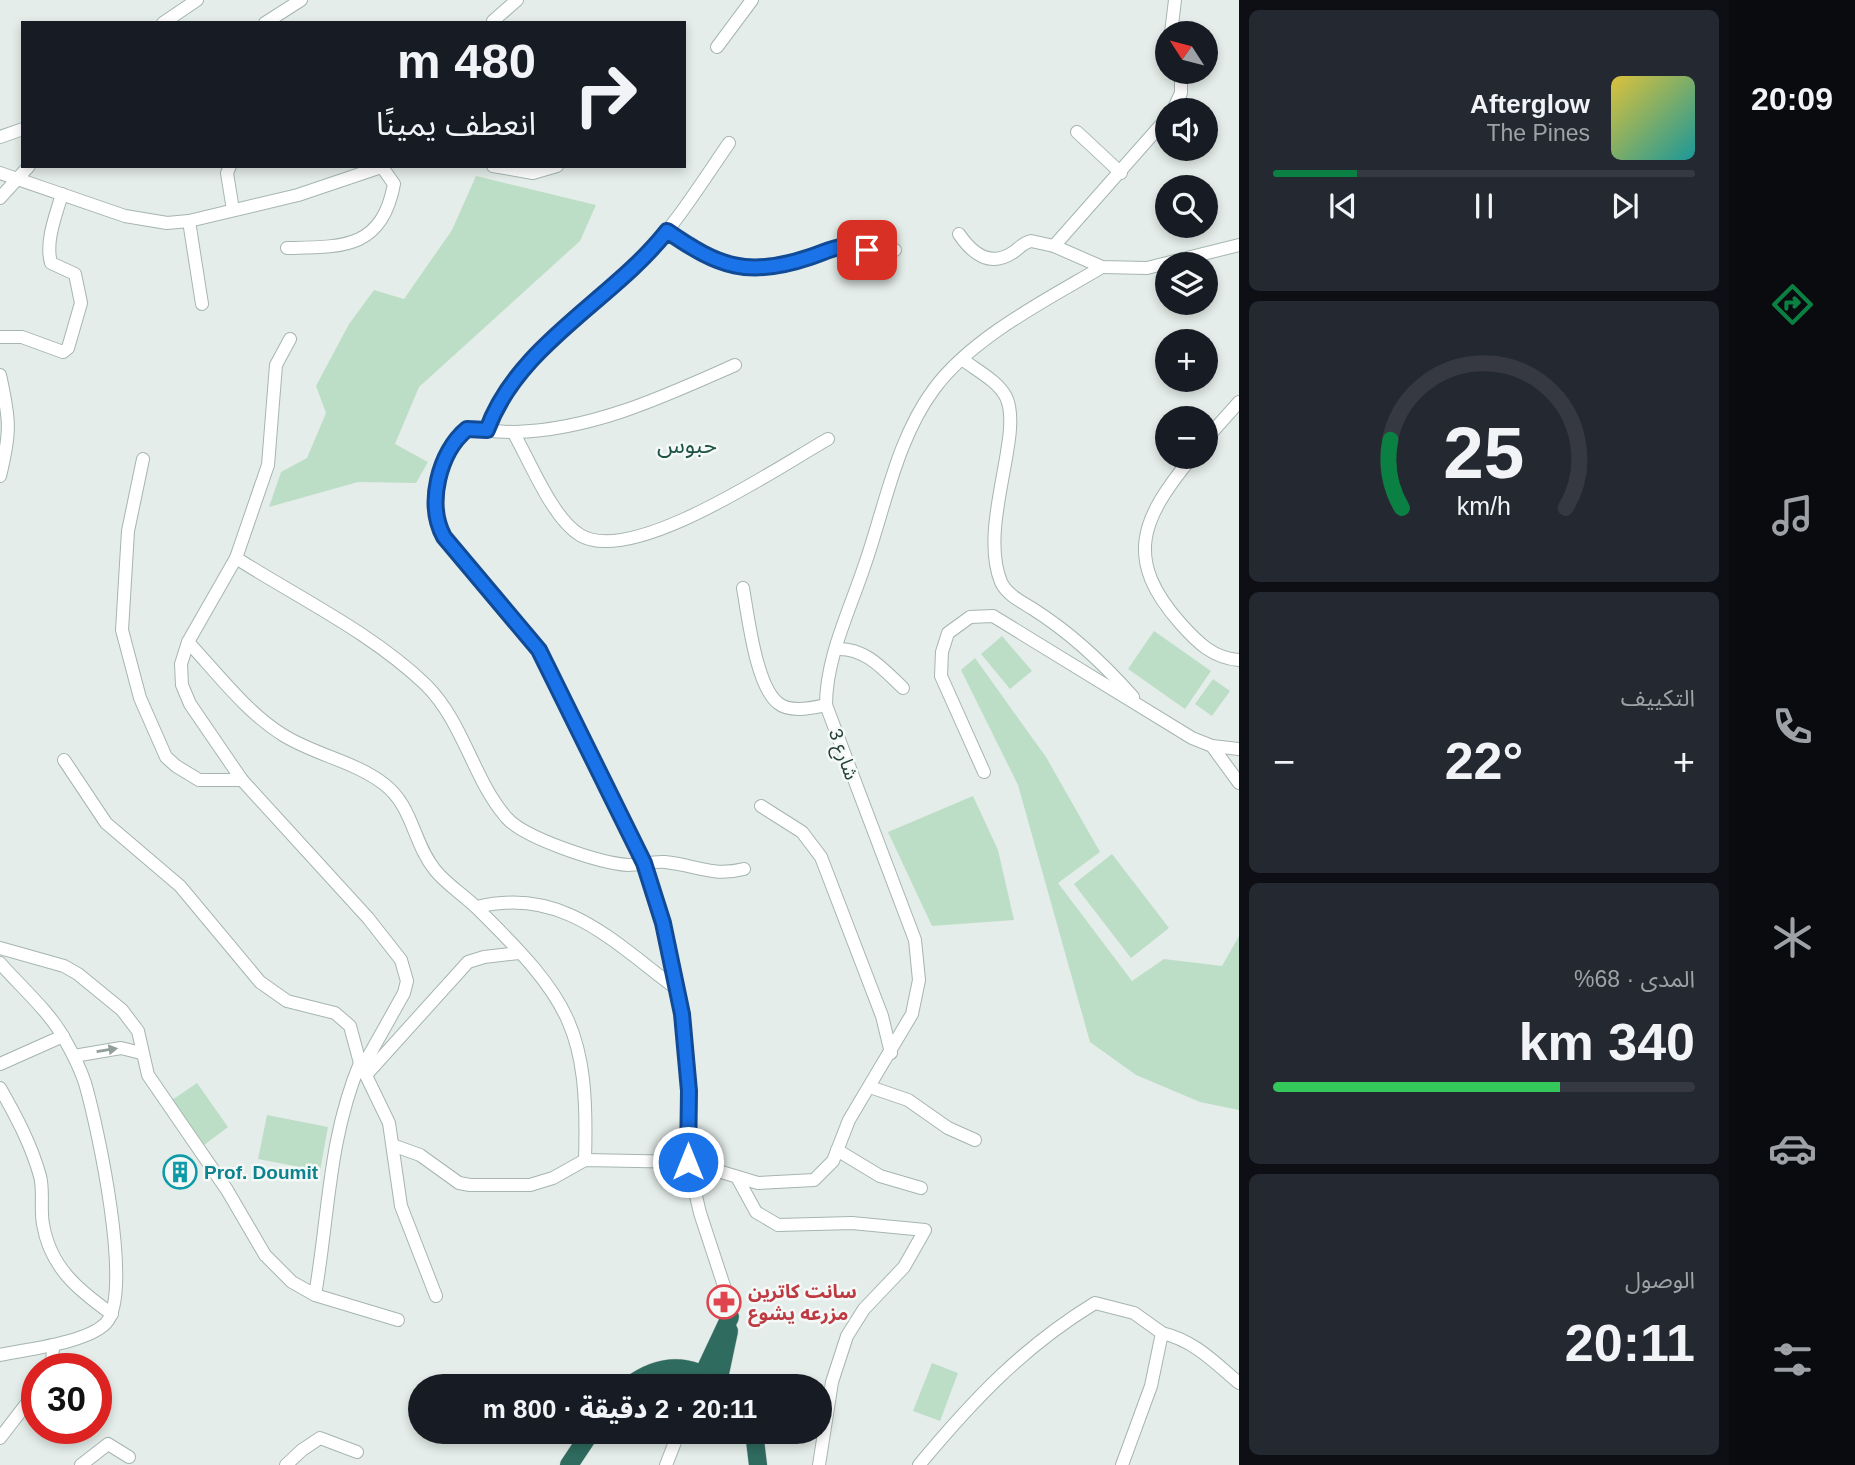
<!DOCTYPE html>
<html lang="ar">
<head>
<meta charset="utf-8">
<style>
  :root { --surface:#171b24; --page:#242831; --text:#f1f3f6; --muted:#9ea1a6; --line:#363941; --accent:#0b8043 }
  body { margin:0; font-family:Helvetica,"Noto Sans Arabic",sans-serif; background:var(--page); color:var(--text); direction:rtl; height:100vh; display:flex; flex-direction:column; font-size:26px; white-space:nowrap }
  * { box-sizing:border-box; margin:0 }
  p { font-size:23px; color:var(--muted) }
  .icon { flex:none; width:38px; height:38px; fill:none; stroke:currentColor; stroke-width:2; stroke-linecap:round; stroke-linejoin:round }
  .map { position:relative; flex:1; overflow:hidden; direction:ltr }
  .details { display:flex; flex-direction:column; gap:10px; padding:10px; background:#0d0f14; width:490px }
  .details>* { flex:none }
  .banner { position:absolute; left:21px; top:21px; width:665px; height:147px; border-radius:0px; box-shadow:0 4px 10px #0003; direction:rtl; background:#171b24; color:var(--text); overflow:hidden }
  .needle { width:46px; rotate:306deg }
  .controls { position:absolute; left:1155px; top:21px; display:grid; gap:14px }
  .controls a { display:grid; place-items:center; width:63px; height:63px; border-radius:50%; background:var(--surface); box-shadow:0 4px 10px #0003; font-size:35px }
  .speed { position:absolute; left:21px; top:1353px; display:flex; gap:14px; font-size:35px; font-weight:700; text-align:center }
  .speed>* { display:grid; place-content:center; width:91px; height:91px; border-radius:50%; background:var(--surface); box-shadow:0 4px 10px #0003; line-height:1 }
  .speed .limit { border:10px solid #d22; background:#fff; color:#111 }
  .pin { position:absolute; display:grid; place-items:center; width:60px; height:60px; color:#fff; margin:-30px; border-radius:14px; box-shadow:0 4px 10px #0006 }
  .me { position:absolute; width:77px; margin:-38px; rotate:0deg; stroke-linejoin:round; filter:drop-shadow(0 0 5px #0008) }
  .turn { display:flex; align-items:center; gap:24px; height:147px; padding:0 35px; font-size:32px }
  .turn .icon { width:91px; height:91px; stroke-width:2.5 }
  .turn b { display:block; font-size:49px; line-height:60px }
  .big { font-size:52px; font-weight:800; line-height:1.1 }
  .details .card { flex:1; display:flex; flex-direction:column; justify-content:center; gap:10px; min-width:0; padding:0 24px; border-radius:10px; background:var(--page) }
  .details .dial { align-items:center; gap:0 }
  .dial svg { height:182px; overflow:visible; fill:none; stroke:var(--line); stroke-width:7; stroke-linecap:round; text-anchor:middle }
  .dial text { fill:var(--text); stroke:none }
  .song { display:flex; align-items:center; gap:21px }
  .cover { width:84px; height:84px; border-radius:10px; background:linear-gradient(135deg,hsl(50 70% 55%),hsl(180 70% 35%)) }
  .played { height:7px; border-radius:4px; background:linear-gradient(90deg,var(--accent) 20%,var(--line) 20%) }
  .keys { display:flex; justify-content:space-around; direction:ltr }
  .heat { display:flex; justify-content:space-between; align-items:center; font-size:38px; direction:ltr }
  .charge { height:10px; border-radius:5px; background:linear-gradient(90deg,#34c759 68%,var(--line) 0) }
  .trip { position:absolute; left:408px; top:1374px; width:424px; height:70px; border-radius:35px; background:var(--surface); box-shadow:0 4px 10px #0003; font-weight:800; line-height:70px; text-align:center; direction:rtl }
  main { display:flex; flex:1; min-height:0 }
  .menu { display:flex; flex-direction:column; width:126px; justify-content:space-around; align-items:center; background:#090b0e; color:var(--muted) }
  .menu .icon { width:49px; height:49px }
  .menu .active { color:var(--accent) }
  .menu b { font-size:32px; color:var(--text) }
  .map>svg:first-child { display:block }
</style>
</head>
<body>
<main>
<nav class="menu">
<b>20:09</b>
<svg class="icon active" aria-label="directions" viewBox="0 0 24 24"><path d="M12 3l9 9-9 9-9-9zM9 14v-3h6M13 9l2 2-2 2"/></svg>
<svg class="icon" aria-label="music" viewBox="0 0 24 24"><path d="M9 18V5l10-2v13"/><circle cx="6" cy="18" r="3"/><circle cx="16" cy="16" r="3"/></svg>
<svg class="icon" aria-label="phone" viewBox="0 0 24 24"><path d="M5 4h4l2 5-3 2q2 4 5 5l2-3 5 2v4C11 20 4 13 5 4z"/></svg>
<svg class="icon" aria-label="climate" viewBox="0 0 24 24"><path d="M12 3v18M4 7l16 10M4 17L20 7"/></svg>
<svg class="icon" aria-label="car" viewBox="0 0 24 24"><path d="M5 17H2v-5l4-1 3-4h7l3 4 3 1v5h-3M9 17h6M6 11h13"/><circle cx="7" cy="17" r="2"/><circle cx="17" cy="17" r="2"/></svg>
<svg class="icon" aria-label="filters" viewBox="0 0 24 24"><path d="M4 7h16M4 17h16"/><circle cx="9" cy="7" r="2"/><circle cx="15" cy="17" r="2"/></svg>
</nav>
<section class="details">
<div class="card">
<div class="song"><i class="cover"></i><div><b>Afterglow</b><p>The Pines</p></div></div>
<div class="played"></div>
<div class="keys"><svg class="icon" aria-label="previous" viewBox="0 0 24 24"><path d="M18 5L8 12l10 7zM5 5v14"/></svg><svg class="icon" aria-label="pause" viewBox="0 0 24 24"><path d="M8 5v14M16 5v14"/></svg><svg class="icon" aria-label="next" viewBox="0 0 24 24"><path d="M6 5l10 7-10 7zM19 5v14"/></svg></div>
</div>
<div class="card dial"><svg viewBox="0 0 100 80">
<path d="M14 69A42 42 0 1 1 86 69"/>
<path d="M14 69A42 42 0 0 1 9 39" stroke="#0b8043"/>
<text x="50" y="56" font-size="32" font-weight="700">25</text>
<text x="50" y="72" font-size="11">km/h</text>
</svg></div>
<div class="card"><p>التكييف</p>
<div class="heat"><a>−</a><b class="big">22°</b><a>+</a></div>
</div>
<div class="card"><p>المدى · 68%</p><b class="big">340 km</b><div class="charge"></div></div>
<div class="card"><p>الوصول</p><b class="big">20:11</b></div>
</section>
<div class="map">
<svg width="1239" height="1465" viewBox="0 0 1239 1465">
  <rect width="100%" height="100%" fill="#e4ede9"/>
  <!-- green -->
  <g fill="#bddec6">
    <path d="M476 176 596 205 580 241 419 387 395 444 428 462 416 483 358 482 269 507 281 472 307 458 326 413 316 386 349 324 374 290 404 299 452 230Z"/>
    <path d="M1154 631 1211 671 1185 709 1128 669Z"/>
    <path d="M1002 636 1032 671 1010 689 981 654Z"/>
    <path d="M975 658 1046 757 1100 852 1058 883 1132 981 1164 959 1222 966 1239 936V1110L1200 1102 1136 1075 1090 1042 1018 785 961 670Z"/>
    <path d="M1213 679 1230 691 1212 716 1195 704Z"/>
    <path d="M973 796 998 850 1014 920 932 926 888 832Z"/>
    <path d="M1112 854 1169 928 1131 958 1074 884Z"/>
    <path d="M197 1083 228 1127 204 1145 172 1100Z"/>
    <path d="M267 1115 328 1127 320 1171 258 1159Z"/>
    <path d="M932 1363 958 1373 940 1421 913 1411Z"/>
  </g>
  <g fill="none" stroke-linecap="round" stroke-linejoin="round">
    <defs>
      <g id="minor">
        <path d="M493 21 517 0"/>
        <path d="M163 23 197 0"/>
        <path d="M265 23 301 0"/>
        <path d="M1171 33 1175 0"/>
        <path d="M717 47 752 0"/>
        <path d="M1173 110 1181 93V72"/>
        <path d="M1167 118 1054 246 1102 267 1147 268 1239 245"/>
        <path d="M1077 132 1121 173"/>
        <path d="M0 137 23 129"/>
        <path d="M230 166 227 173 233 210"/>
        <path d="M493 166 533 173 557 166"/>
        <path d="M0 173 125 216 167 223 189 221 298 195 384 166"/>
        <path d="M0 198 29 166"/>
        <path d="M189 221 202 304"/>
        <path d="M667 231 713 259 750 269 773 268 842 244 867 250H895"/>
        <path d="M959 234C971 252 989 268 1012 253 1019 249 1022 243 1031 241L1054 246"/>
        <path d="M287 248C343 247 382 249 394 184L382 167"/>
        <path d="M0 337H22L63 352 68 348 81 303 75 274 51 263C45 241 56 215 62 194"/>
        <path d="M962 359C976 370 998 381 1006 397 1024 434 978 526 1001 582 1007 595 1022 602 1033 609 1071 633 1103 663 1133 697"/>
        <path d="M0 375C10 420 11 432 0 476"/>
        <path d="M487 430C514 355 591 314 643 259 676 224 702 182 729 143"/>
        <path d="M513 432C530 461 552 518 580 535 632 567 780 466 828 439"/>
        <path d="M1206 439 1239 402"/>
        <path d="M1192 457C1141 519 1123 559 1181 624 1198 643 1213 658 1239 660"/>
        <path d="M143 459 128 531 122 630 140 698 166 757 176 766 199 780H242"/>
        <path d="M236 558 268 465 276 365 290 339"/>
        <path d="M743 588C748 616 756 686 778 703 790 713 811 708 826 705"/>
        <path d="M188 642C218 674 246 712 283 735 315 755 354 761 384 784 413 806 413 843 435 870 447 885 464 895 478 909 570 1000 589 1029 585 1160"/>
        <path d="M836 649C865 647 884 670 903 688"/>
        <path d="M1212 746 1239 783"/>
        <path d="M64 760 106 823 180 886 260 982 287 1001 335 1013 350 1026 360 1063 389 1123 401 1206 436 1296"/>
        <path d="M984 772 941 676 942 652 948 633 970 617 993 616 1192 738 1212 746 1239 749"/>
        <path d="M761 806 802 832 821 857 882 1016 891 1053"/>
        <path d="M477 907C563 886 613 942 677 989"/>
        <path d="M0 948 64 966 78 974 122 1010 138 1031 148 1075 227 1190 265 1255 292 1282 315 1295C329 1215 328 1140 360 1063"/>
        <path d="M0 963C21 987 50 1012 65 1040 73 1054 80 1068 85 1083 97 1124 134 1293 106 1323 87 1343 27 1349 0 1355"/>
        <path d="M74 1056 121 1048 141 1053"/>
        <path d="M0 1064 63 1036"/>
        <path d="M362 1068 404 993 407 981 401 960 368 918 242 780 190 704 182 685 181 664 188 642 236 558C299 598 372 633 426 685 464 723 473 779 506 817 523 838 600 863 628 865 640 865 653 861 665 862 695 865 712 877 744 869"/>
        <path d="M366 1075 468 962 484 957 519 953"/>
        <path d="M870 1087 908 1100 948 1128 975 1140"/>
        <path d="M0 1088C16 1116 31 1144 40 1176 44 1191 40 1208 43 1224 50 1267 78 1290 112 1314"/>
        <path d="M395 1146 420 1155 459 1183 470 1185H530L553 1178 585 1160 688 1162 758 1183 814 1180 833 1161 849 1120 912 1014 919 980 915 940 826 705C826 658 849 612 864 567 885 508 896 440 934 389 972 337 1048 299 1102 267"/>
        <path d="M837 1150 880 1176 921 1188"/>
        <path d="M738 1179 756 1212 778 1225 852 1223 925 1230 904 1267 864 1309 847 1336 832 1382 819 1465"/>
        <path d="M315 1295 398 1320"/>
        <path d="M730 1317 727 1295 700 1213 688 1162 689 1091 682 1014 663 923 644 863 550 668 539 650 444 536C426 504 439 452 467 429 483 430 499 432 515 432 593 430 665 396 735 365"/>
        <path d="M1162 1333C1195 1341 1214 1362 1239 1383"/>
        <path d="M52 1368 53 1345"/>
        <path d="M0 1438 37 1390"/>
        <path d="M81 1465 108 1444 129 1457"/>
        <path d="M286 1465 302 1450 320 1438 357 1452"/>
        <path d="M666 1465 679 1432"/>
        <path d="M919 1465C973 1400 1023 1347 1095 1303L1134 1313 1162 1333 1151 1386 1122 1465"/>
      </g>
      <g id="highway">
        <path d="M699 1383 730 1317"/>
        <path d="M629 1386C660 1363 690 1362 721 1386"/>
        <path d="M713 1386 718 1383 729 1331"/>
        <path d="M754 1432 758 1465"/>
        <path d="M569 1465 591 1432"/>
      </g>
    </defs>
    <!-- minor casing -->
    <use href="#minor" stroke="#a6b5b0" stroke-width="14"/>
    <!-- highway casing -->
    <use href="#highway" stroke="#c1c9c7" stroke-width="19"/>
    <!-- minor -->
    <use href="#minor" stroke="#fff" stroke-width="12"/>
    <!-- highway -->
    <use href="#highway" stroke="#2f6b5f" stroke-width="18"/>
  </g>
  <!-- one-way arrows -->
  <defs><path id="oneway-solid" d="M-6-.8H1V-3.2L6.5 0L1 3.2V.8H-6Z" transform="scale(1.75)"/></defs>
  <use fill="#919f9b" href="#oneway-solid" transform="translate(107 1050) rotate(-9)"/>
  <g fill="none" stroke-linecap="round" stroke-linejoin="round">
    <defs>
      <path id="route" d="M688 1162 689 1091 682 1014 663 923 644 863 539 650 444 537C426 504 439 452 467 429L487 430C518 344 613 300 667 231 719 267 748 278 810 257 836 248 839 243 867 250"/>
    </defs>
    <!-- route casing -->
    <use href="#route" stroke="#114b97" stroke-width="18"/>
    <!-- route -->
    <use href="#route" stroke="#1a73e8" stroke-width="12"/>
  </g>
  <!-- icons -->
  <defs>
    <symbol id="building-ring" viewBox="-11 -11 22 22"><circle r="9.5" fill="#f4f9f7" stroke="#0f9aa8" stroke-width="1.5"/><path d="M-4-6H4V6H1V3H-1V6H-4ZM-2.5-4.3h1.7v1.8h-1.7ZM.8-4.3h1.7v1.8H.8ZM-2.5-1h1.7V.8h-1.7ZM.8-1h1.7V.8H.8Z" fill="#0f9aa8"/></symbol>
    <symbol id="pharmacy-ring" viewBox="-11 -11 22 22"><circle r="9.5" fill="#f4f9f7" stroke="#e0444e" stroke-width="1.5"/><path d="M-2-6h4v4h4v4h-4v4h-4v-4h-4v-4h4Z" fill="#e0444e"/></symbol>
  </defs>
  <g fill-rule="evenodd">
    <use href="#building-ring" x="161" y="1153" width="38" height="38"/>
    <use href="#pharmacy-ring" x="705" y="1283" width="38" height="38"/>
  </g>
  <g text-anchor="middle" stroke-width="5" stroke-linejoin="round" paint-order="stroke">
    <!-- street labels -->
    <g font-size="19" fill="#233f37" stroke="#f4f9f7">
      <text transform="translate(844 754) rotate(70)" y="7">شارع 3</text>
    </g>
    <!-- culture labels -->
    <g font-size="19" font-weight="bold" fill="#0d838f" stroke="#f4f9f7" text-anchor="start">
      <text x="204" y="1179">Prof. Doumit</text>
    </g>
    <!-- health labels -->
    <g font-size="19" font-weight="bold" fill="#be3a42" stroke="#f4f9f7" text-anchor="start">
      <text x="748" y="1298">سانت كاترين<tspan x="748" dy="22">مزرعه يشوع</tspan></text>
    </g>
    <!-- quarter labels -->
    <g font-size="23" fill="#1f5145" stroke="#f4f9f7">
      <text x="687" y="453">حبوس</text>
    </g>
  </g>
</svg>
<div class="controls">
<a><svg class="needle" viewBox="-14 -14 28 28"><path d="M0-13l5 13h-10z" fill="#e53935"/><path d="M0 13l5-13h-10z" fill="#9ea1a6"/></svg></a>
<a><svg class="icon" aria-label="sound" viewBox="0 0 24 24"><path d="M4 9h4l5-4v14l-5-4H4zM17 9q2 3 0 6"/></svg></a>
<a><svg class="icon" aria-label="search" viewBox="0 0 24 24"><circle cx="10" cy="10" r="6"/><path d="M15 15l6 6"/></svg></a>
<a><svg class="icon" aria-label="layers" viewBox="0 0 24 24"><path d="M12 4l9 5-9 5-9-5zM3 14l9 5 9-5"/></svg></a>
<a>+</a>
<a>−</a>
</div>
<div class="speed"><div class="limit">30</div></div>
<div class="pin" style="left:867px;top:250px;background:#d93025"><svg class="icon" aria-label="arrive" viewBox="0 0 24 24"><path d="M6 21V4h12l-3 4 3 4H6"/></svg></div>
<svg class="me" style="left:688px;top:1162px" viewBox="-20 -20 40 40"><circle r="17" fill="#1a73e8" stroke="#fff" stroke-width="3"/><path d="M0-11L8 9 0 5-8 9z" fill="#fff"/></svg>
<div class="trip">20:11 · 2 دقيقة · 800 m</div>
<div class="banner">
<div class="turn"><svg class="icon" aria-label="right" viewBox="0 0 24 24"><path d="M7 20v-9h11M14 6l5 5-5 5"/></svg><div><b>480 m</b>انعطف يمينًا</div></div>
</div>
</div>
</main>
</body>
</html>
